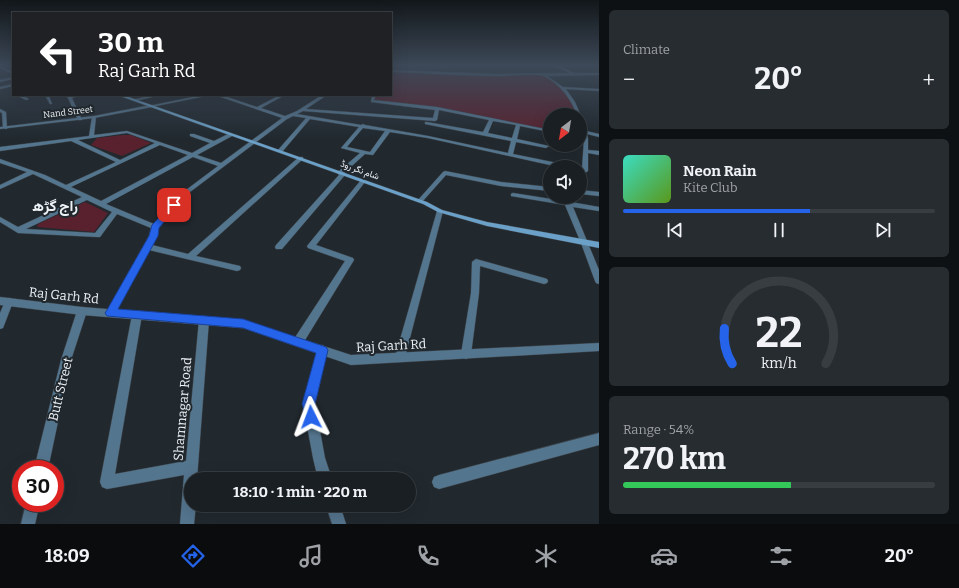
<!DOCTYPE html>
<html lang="en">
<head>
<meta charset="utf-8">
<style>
  :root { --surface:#191f23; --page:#262c30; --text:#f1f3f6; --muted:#9fa2a6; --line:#373d41; --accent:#2563eb }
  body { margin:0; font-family:Bitter,Vazirmatn,serif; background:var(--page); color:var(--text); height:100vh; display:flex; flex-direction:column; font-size:15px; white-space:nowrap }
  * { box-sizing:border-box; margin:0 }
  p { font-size:13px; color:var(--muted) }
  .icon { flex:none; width:22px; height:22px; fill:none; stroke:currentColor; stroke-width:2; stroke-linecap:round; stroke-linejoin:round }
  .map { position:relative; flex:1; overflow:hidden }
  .side { display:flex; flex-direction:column; gap:10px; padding:10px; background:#0e1113; width:360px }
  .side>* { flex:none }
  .guide { position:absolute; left:12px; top:12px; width:380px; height:84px; border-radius:0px; box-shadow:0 4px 16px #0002,0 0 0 1px var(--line); background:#202124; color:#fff; overflow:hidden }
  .needle { width:26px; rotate:211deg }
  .controls { position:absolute; left:543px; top:108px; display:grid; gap:8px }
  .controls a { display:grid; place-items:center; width:44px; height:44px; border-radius:50%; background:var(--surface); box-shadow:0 4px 16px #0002,0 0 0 1px var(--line); font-size:20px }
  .speed { position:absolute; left:12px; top:460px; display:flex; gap:8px; font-size:20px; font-weight:700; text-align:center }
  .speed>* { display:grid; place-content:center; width:52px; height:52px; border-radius:50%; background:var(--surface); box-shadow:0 4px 16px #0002,0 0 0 1px var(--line); line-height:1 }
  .speed .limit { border:6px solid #d22; background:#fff; color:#111 }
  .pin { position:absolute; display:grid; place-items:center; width:34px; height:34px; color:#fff; margin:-17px; border-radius:8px; box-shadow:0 2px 6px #0006 }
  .me { position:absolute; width:44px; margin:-22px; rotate:357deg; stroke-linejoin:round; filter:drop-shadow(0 0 3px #0008) }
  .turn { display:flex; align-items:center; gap:14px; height:84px; padding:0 20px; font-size:18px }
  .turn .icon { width:52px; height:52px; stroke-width:2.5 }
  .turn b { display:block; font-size:28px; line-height:34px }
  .big { font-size:30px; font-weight:700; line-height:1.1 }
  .side .card { flex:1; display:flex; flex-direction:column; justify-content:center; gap:6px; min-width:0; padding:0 14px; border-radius:6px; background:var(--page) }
  .side .dial { align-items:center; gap:0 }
  .dial svg { height:104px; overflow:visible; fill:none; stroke:var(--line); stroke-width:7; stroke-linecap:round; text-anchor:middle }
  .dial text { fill:var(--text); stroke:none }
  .song { display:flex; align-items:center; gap:12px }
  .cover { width:48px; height:48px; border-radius:6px; background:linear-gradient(135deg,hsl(170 70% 55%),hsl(90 70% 35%)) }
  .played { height:4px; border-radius:2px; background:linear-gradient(90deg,var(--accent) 60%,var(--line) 60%) }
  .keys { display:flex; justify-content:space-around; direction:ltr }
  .heat { display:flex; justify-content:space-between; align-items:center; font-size:22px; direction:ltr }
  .charge { height:6px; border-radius:3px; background:linear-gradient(90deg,#34c759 54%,var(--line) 0) }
  .trip { position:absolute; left:184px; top:472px; width:232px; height:40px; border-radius:20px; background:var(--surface); box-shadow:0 4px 16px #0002,0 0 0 1px var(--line); font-weight:700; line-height:40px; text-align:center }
  .menu { display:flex; height:64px; justify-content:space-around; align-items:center; background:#0a0c0e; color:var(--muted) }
  .menu .icon { width:28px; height:28px }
  .menu .selected { color:var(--accent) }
  .menu b { font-size:18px; color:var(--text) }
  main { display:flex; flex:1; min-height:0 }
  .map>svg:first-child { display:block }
</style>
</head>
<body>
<main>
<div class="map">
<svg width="599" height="524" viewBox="0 0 599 524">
  <rect width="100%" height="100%" fill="#21292f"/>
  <!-- green -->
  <g fill="#59212e">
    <path d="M391 71 543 75 564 88 578 115H550V131L437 108 372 101 374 95H391Z"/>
    <path d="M123 135H131L151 143 122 156 91 145 97 138Z"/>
    <path d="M85 202 108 213 94 232 37 227 38 224Z"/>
  </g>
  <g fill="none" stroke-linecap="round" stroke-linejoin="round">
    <defs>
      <g id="minor">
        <path d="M0 66 13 72V74L0 68Z"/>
        <path d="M554 66H559L574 73H599V75L547 76 563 87 599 89V91L566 89 575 102 581 116 577 115C571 99 560 84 544 76 536 73 508 76 498 76 462 76 427 73 391 72V70L498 74 570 73Z"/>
        <path d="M13 77V79L0 82V80Z"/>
        <path d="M13 84V86L0 89V87Z"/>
        <path d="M16 95H21L29 99 26 100Z"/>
        <path d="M45 95H51L49 96 52 104H50Z"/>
        <path d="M64 95H80L72 98 82 120H78L68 98Z"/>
        <path d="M153 95H161L135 101 133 100Z"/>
        <path d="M203 95H211L151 107 149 106Z"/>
        <path d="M215 95H221L257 107 280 95H285L261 108 285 116 297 111 322 95H327L306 109 433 118 435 110 371 102 372 95H376L374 100 437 107 550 130V132L520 126 517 139 549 146 546 148 516 142 513 154 567 165 570 167H559L428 138 390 132 373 155 365 154 344 173 346 174 345 175 282 249H276L275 247 276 245 339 175 337 173 338 172 360 153 341 148 359 127 310 119 282 152H278V150L306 118 293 116 287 119 186 195 158 228 157 236 152 245 188 254 299 157H303V159L196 256 240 266 241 268 240 270 237 271 149 250 114 316 111 317 108 316 106 313 149 236 151 228 117 214 100 237H97L18 233 0 222V217L18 227 82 197 33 174 0 189V185L27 172 0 163V159L45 175 66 185 116 162 71 141 0 151V147L89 136 92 117 94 116 96 117 94 135 127 131 192 153 210 143 190 136V134H194L214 141 228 134H232V136L197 155 221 163 282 118ZM439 110 489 120 483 132 427 122H425V124L511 141 508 153 428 136 365 125 363 124 361 125 297 114 303 111 435 121 437 120ZM493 121 516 125 512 138 488 133ZM363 128 385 131 370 152 347 147ZM127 133 155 143 120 160 78 140ZM160 145 188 155 101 201 71 187ZM193 157 218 166 182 193 154 224 106 204ZM87 200 112 212 95 233 26 229Z"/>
        <path d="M0 109 6 112 7 129 3 128 2 113 0 112Z"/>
        <path d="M580 118 582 119 586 131 599 134V137L587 134 588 139V150L599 151V155L588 153V171L585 173 580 172V168L582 169 584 139 580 127Z"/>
        <path d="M445 171 501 182 550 187V191L501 186 446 175 422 202H418V200L443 172Z"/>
        <path d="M363 179 365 180V182L316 245 353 258 354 260 302 345 298 346 294 345 293 342 294 339 345 261 308 248 307 246 361 180Z"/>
        <path d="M580 190 599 192V196L580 194Z"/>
        <path d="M513 193 564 201 562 197H568L571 202 599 207V211L573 207 599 270V284L596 283 595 281 581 243 565 205 511 196V194Z"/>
        <path d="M440 209 443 211 405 357 404 360 400 362 396 360 395 357 437 211Z"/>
        <path d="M476 259 544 278 547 279 548 281 547 283 544 284 480 266 479 293 471 354 470 357 466 359 462 357 461 354 471 293 472 262Z"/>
        <path d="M9 298 12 299 13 302 3 328 0 329V313L6 299Z"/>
        <path d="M82 307 85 308 87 311 71 360 48 469H34L61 360 77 311 79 308Z"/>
        <path d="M137 311 140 312 142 315 115 474 186 461 199 320 201 317 204 316 207 317 209 320 197 479H191V505H196L194 524H180L184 475 107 489 102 487 100 482 132 315 134 312Z"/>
        <path d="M322 345 326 347 327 350 315 404 325 458 332 479H318L313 458 303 404 317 350 318 347Z"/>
        <path d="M599 433V445L439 489 434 487 432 482 434 477 439 475Z"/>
        <path d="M26 503H40L35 524H21Z"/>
        <path d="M326 505H340L346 524H332Z"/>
      </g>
      <g id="tertiary">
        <path d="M151 105 153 106 152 107 94 118 0 129V127L94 116Z"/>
        <path d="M0 297 82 307 243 320 351 355 599 343V351L351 365 243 328 82 315 0 305Z"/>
      </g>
      <path id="secondary" d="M117 95H123L427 202 442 210 487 222 599 242V248L487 226 438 212 423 204Z"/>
    </defs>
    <!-- minor casing -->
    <use href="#minor" stroke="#3e454b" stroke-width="1"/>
    <!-- tertiary casing -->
    <use href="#tertiary" stroke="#3e454b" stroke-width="1"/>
    <!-- secondary casing -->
    <use href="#secondary" stroke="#3e454b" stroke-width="1"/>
    <!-- minor -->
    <use href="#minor" fill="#54758e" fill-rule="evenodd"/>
    <!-- tertiary -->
    <use href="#tertiary" fill="#54758e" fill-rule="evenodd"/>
    <!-- secondary -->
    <use href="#secondary" fill="#6ba1c8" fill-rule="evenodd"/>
  </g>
  <!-- sky -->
  <linearGradient id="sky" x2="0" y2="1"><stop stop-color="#12171a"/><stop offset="0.47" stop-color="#3d4958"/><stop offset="1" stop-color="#3d4958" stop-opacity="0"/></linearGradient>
  <rect width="599" height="139" fill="url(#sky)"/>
  <!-- route -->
  <path fill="#2563eb" stroke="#184099" d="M172 204 178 205 159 228 158 236 118 309 243 319 326 347 328 350 315 404 318 417 316 422 311 424 307 422 302 404 316 353 243 328 107 316 105 313 107 310 149 236 152 225Z"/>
  <g text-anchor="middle" stroke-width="4" stroke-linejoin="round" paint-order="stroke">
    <!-- far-street labels -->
    <g font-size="9" fill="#edf2f6" stroke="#21292f">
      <text transform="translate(68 112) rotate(-7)" y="3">Nand Street</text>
      <text transform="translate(360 170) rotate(20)" y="3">شام نگر روڈ</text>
    </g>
    <!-- near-street labels -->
    <g font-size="13" fill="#edf2f6" stroke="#21292f">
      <text transform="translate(64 295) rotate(6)" y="5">Raj Garh Rd</text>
      <text transform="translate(391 345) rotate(-3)" y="5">Raj Garh Rd</text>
      <text transform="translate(60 389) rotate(-76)" y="5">Butt Street</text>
      <text transform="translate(182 409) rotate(-85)" y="5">Shamnagar Road</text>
    </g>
    <!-- district labels -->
    <g font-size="15" font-weight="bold" fill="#edf2f6" stroke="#21292f">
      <text x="55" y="211">راج گڑھ</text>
    </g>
  </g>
</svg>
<div class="controls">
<a><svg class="needle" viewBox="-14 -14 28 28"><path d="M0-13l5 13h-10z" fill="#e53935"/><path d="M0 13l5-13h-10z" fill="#9fa2a6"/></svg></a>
<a><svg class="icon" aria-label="sound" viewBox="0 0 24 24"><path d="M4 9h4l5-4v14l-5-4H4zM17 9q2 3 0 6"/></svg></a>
</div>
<div class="speed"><div class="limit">30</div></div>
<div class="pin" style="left:174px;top:205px;background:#d93025"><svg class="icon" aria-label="arrive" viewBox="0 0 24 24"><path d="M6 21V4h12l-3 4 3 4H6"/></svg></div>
<svg class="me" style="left:311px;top:417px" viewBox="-20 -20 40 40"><path d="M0-17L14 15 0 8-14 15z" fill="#2563eb" stroke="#fff" stroke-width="4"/></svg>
<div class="trip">18:10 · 1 min · 220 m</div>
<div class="guide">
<div class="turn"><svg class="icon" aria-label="left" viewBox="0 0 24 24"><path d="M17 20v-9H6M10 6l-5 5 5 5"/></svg><div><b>30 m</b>Raj Garh Rd</div></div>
</div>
</div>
<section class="side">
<div class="card"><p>Climate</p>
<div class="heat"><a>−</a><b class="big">20°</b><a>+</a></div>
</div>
<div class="card">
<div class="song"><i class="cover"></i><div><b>Neon Rain</b><p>Kite Club</p></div></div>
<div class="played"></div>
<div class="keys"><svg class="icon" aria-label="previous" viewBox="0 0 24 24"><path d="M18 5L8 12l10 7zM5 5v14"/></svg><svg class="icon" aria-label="pause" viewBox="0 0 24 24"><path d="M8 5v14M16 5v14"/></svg><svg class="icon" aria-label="next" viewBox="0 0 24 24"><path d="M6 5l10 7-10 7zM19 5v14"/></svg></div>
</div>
<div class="card dial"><svg viewBox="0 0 100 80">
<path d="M14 69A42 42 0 1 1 86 69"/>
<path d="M14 69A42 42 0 0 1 8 42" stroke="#2563eb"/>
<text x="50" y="56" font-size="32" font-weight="700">22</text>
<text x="50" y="72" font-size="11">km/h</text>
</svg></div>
<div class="card"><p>Range · 54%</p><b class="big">270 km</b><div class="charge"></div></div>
</section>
</main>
<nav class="menu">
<b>18:09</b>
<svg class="icon selected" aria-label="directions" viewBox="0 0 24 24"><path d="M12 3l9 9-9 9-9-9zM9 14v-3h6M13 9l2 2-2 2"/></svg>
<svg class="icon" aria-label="music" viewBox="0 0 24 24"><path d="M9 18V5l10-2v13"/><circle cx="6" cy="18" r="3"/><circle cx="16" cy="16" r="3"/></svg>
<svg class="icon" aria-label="phone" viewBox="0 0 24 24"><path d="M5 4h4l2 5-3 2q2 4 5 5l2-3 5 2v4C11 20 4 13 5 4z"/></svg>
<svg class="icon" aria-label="climate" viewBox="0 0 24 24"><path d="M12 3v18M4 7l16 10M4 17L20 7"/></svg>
<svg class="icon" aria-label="car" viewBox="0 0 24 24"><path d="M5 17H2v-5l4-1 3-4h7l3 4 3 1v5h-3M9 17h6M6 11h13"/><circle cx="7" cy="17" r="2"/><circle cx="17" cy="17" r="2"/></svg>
<svg class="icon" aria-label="filters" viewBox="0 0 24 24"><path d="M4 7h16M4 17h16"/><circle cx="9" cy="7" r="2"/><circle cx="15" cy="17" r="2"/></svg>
<b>20°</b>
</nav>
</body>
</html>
